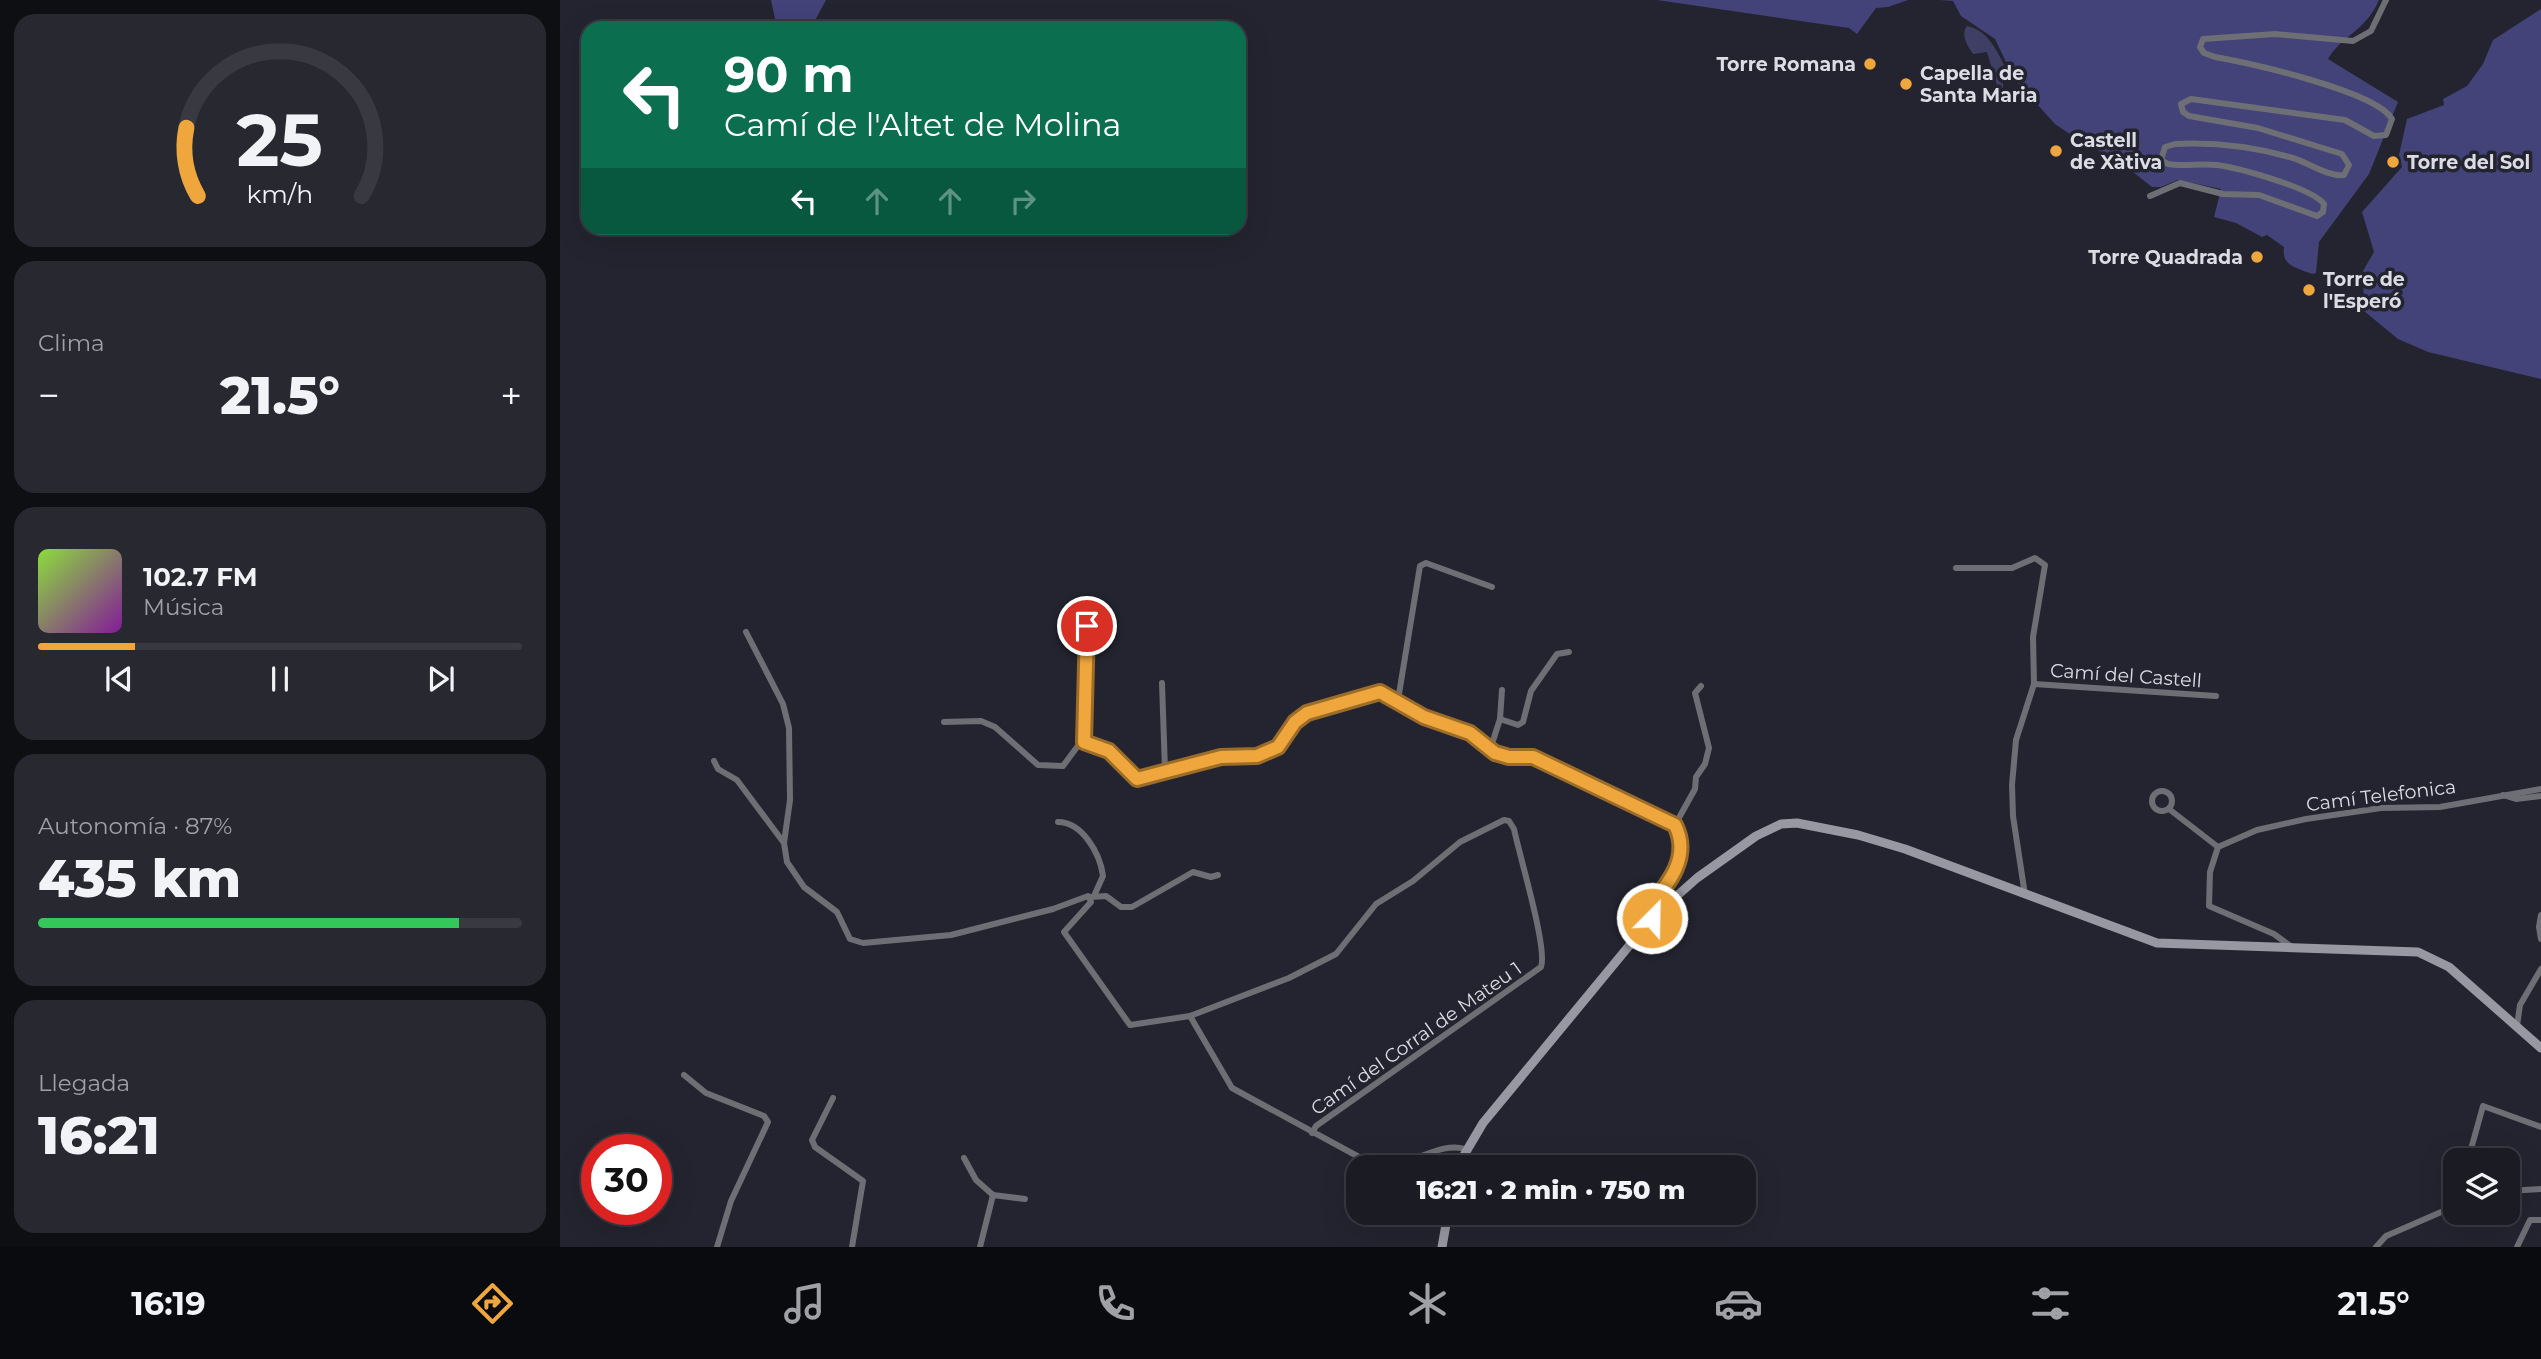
<!DOCTYPE html>
<html lang="es">
<head>
<meta charset="utf-8">
<style>
  :root { --surface:#1a1b23; --page:#272830; --text:#f1f3f6; --muted:#9fa1a6; --line:#383941; --accent:#efa73d }
  body { margin:0; font-family:Montserrat,sans-serif; background:var(--page); color:var(--text); height:100vh; display:flex; flex-direction:column; font-size:26px; white-space:nowrap }
  * { box-sizing:border-box; margin:0 }
  p { font-size:23px; color:var(--muted) }
  .icon { flex:none; width:38px; height:38px; fill:none; stroke:currentColor; stroke-width:2; stroke-linecap:round; stroke-linejoin:round }
  .map { position:relative; flex:1; overflow:hidden }
  .panel { display:flex; flex-direction:column; gap:14px; padding:14px; background:#0e0f13; width:560px }
  .panel>* { flex:none }
  .guide { position:absolute; left:21px; top:21px; width:665px; height:214px; border-radius:21px; box-shadow:0 7px 28px #0002,0 0 0 2px var(--line); background:#0b6e4f; color:#fff; overflow:hidden }
  .fabs { position:absolute; left:1883px; top:1148px; display:grid; gap:14px }
  .fabs a { display:grid; place-items:center; width:77px; height:77px; border-radius:14px; background:var(--surface); box-shadow:0 7px 28px #0002,0 0 0 2px var(--line); font-size:35px }
  .speed { position:absolute; left:21px; top:1134px; display:flex; gap:14px; font-size:35px; font-weight:700; text-align:center }
  .speed>* { display:grid; place-content:center; width:91px; height:91px; border-radius:50%; background:var(--surface); box-shadow:0 7px 28px #0002,0 0 0 2px var(--line); line-height:1 }
  .speed .limit { border:10px solid #d22; background:#fff; color:#111 }
  .pin { position:absolute; display:grid; place-items:center; width:60px; height:60px; color:#fff; margin:-30px; border:4px solid #fff; border-radius:50%; box-shadow:0 2px 7px #0007 }
  .me { position:absolute; width:77px; margin:-38px; rotate:23deg; stroke-linejoin:round; filter:drop-shadow(0 0 5px #0008) }
  .turn { display:flex; align-items:center; gap:24px; height:147px; padding:0 28px; font-size:32px }
  .turn .icon { width:91px; height:91px; stroke-width:2.5 }
  .turn b { display:block; font-size:49px; line-height:60px }
  .lanes { display:flex; align-items:center; height:66px; padding:0 28px; background:#0003; justify-content:center; gap:35px; direction:ltr }
  .lanes .off { opacity:.35 }
  .big { font-size:52px; font-weight:800; line-height:1.1 }
  .panel .tile { flex:1; display:flex; flex-direction:column; justify-content:center; gap:10px; min-width:0; padding:0 24px; border-radius:21px; background:var(--page) }
  .panel .dial { align-items:center; gap:0 }
  .dial svg { height:182px; overflow:visible; fill:none; stroke:var(--line); stroke-width:7; stroke-linecap:round; text-anchor:middle }
  .dial text { fill:var(--text); stroke:none }
  .song { display:flex; align-items:center; gap:21px }
  .cover { width:84px; height:84px; border-radius:10px; background:linear-gradient(135deg,hsl(90 70% 55%),hsl(290 70% 35%)) }
  .played { height:7px; border-radius:4px; background:linear-gradient(90deg,var(--accent) 20%,var(--line) 20%) }
  .keys { display:flex; justify-content:space-around; direction:ltr }
  .heat { display:flex; justify-content:space-between; align-items:center; font-size:38px; direction:ltr }
  .charge { height:10px; border-radius:5px; background:linear-gradient(90deg,#34c759 87%,var(--line) 0) }
  .trip { position:absolute; left:786px; top:1155px; width:410px; height:70px; border-radius:21px; background:var(--surface); box-shadow:0 7px 28px #0002,0 0 0 2px var(--line); font-weight:800; line-height:70px; text-align:center }
  .dock { display:flex; height:112px; justify-content:space-around; align-items:center; background:#0a0b0e; color:var(--muted) }
  .dock .icon { width:49px; height:49px }
  .dock .current { color:var(--accent) }
  .dock b { font-size:32px; color:var(--text) }
  main { display:flex; flex:1; min-height:0 }
  .map>svg:first-child { display:block }
</style>
</head>
<body>
<main>
<section class="panel">
<div class="tile dial"><svg viewBox="0 0 100 80">
<path d="M14 69A42 42 0 1 1 86 69"/>
<path d="M14 69A42 42 0 0 1 9 39" stroke="#efa73d"/>
<text x="50" y="56" font-size="32" font-weight="700">25</text>
<text x="50" y="72" font-size="11">km/h</text>
</svg></div>
<div class="tile"><p>Clima</p>
<div class="heat"><a>−</a><b class="big">21.5°</b><a>+</a></div>
</div>
<div class="tile">
<div class="song"><i class="cover"></i><div><b>102.7 FM</b><p>Música</p></div></div>
<div class="played"></div>
<div class="keys"><svg class="icon" aria-label="previous" viewBox="0 0 24 24"><path d="M18 5L8 12l10 7zM5 5v14"/></svg><svg class="icon" aria-label="pause" viewBox="0 0 24 24"><path d="M8 5v14M16 5v14"/></svg><svg class="icon" aria-label="next" viewBox="0 0 24 24"><path d="M6 5l10 7-10 7zM19 5v14"/></svg></div>
</div>
<div class="tile"><p>Autonomía · 87%</p><b class="big">435 km</b><div class="charge"></div></div>
<div class="tile"><p>Llegada</p><b class="big">16:21</b></div>
</section>
<div class="map">
<svg width="1981" height="1247" viewBox="0 0 1981 1247">
  <rect width="100%" height="100%" fill="#23242f"/>
  <!-- green -->
  <path fill="#3f3f66" d="M1407 26C1432 31 1440 59 1451 79L1443 83V89H1438L1427 52 1413 54C1408 47 1400 34 1407 26Z"/>
  <!-- forest -->
  <g fill="#434279">
    <path d="M211 0H266L251 28H217Z"/>
    <path d="M1097 0H1348L1328 7 1316 8 1297 34 1289 28Z"/>
    <path d="M1379 0H1819C1805 32 1783 34 1768 59L1838 102 1809 174 1759 242 1756 273 1752 274C1737 268 1721 266 1724 247L1707 235 1702 237 1676 223 1654 217 1661 189 1618 180 1601 187H1592L1559 161 1523 143 1495 124 1454 79 1435 39 1401 16 1393 1Z"/>
    <path d="M1981 9V379L1868 352 1838 339 1804 311 1803 271 1814 252 1802 212 1842 167 1839 155 1847 119 1884 105 1883 99 1907 86 1923 64 1933 40Z"/>
  </g>
  <g fill="none" stroke-linecap="round" stroke-linejoin="round">
    <!-- street -->
    <g stroke="#6e6e75" stroke-width="6">
      <path d="M1590 196 1620 183 1663 194 1699 195 1757 216 1763 212 1764 204C1752 188 1679 168 1657 165 1640 163 1624 167 1608 164L1601 160 1605 147 1615 144C1655 142 1695 147 1733 158 1749 163 1768 177 1784 175L1789 165 1782 154 1698 128 1629 116 1623 112 1621 104 1631 99 1785 120 1814 136 1826 135 1832 119C1816 91 1689 63 1655 57L1644 53 1640 47 1643 39 1715 34 1793 41 1811 31 1826 0"/>
      <path d="M1396 568H1452L1475 558 1485 565 1473 637 1474 684 1456 740 1452 785 1453 816 1465 895"/>
      <path d="M186 632 223 704 229 728 230 800 224 843 227 862 244 887 277 912 290 939 303 943 391 935 493 909 528 896 531 902 504 932 570 1025 630 1016 729 978 776 954 816 904 853 881 900 842 944 820 949 821 954 829C959 854 988 949 981 967L756 1126 752 1133"/>
      <path d="M602 683 605 770"/>
      <path d="M1474 684 1656 696"/>
      <path d="M838 700 860 566 866 563 932 587"/>
      <path d="M940 719 958 725 963 722 971 691 997 654 1009 652"/>
      <path d="M384 722 421 721 435 727 478 765 503 766 520 743C544 739 562 764 577 779L661 757 697 756 718 747 735 722 747 713 820 692 864 717 910 733 935 753 949 757H973L1115 825C1131 857 1109 883 1090 906L1092 918"/>
      <path d="M524 742 527 626"/>
      <path d="M930 750 940 719 942 690"/>
      <path d="M154 761 158 769 177 780 224 843"/>
      <circle cx="1602" cy="801" r="10"/>
      <path d="M1943 795 1956 799 1981 796"/>
      <path d="M1609 809 1658 847"/>
      <path d="M498 822C522 822 540 853 543 876L534 896"/>
      <path d="M1115 825 1135 789 1136 777 1145 764 1149 748 1135 693 1141 686"/>
      <path d="M531 897 546 896 561 907H572L633 872 651 877 658 875"/>
      <path d="M1981 915 1979 927 1981 939"/>
      <path d="M1733 948 1714 934 1649 906 1650 872 1658 847 1697 830 1746 819 1821 808 1880 807 1981 789"/>
      <path d="M630 1016 672 1088 799 1157C812 1161 825 1165 839 1163 859 1160 884 1142 905 1149"/>
      <path d="M1957 1026 1960 1005 1981 969"/>
      <path d="M124 1075 146 1093 204 1116 208 1122 171 1201 157 1247"/>
      <path d="M273 1098 252 1140 255 1147 303 1181 292 1247"/>
      <path d="M404 1158 416 1180 433 1195"/>
      <path d="M1908 1160 1923 1106 1981 1127"/>
      <path d="M1948 1191 1981 1189"/>
      <path d="M420 1247 433 1195 465 1199"/>
      <path d="M1816 1247 1826 1236 1895 1206"/>
      <path d="M1957 1247 1970 1220H1981"/>
    </g>
    <!-- secondary -->
    <g stroke="#9898a2" stroke-width="9">
      <path d="M897 1167 923 1123 1092 918 1137 878 1196 836 1221 824 1237 823 1298 835 1345 849 1597 943 1858 952 1889 967 1981 1048"/>
      <path d="M882 1247 888 1213"/>
    </g>
  </g>
  <g fill="none" stroke-linecap="round" stroke-linejoin="round">
    <defs>
      <path id="route" d="M527 626 524 742 549 751 577 779 661 757 697 756 718 747 735 722 747 713 820 692 864 717 910 733 935 753 949 757H973L1115 825C1131 857 1109 883 1090 906L1092 918"/>
    </defs>
    <!-- route casing -->
    <use href="#route" stroke="#9b6d28" stroke-width="18"/>
    <!-- route -->
    <use href="#route" stroke="#efa73d" stroke-width="12"/>
  </g>
  <!-- markers -->
  <g fill="#efa73d" stroke="#23242f" stroke-width="2.5">
    <circle cx="1310" cy="64" r="7"/>
    <circle cx="1346" cy="84" r="7"/>
    <circle cx="1496" cy="151" r="7"/>
    <circle cx="1833" cy="162" r="7"/>
    <circle cx="1697" cy="257" r="7"/>
    <circle cx="1749" cy="290" r="7"/>
  </g>
  <g text-anchor="middle" stroke-width="7" stroke-linejoin="round" paint-order="stroke">
    <!-- poi labels -->
    <g font-size="19" font-weight="bold" fill="#dcdde4" stroke="#23242f" text-anchor="start">
      <text x="1296" y="71" text-anchor="end">Torre Romana</text>
      <text x="1360" y="80">Capella de<tspan x="1360" dy="22">Santa Maria</tspan></text>
      <text x="1510" y="147">Castell<tspan x="1510" dy="22">de Xàtiva</tspan></text>
      <text x="1847" y="169">Torre del Sol</text>
      <text x="1683" y="264" text-anchor="end">Torre Quadrada</text>
      <text x="1763" y="286">Torre de<tspan x="1763" dy="22">l'Esperó</tspan></text>
    </g>
    <!-- street labels -->
    <g font-size="19" fill="#dcdde4" stroke="#23242f">
      <text transform="translate(1566 675) rotate(4)" y="7">Camí del Castell</text>
      <text transform="translate(1821 795) rotate(-7)" y="7">Camí Telefonica</text>
      <text transform="translate(856 1038) rotate(-35)" y="7">Camí del Corral de Mateu 1</text>
    </g>
  </g>
</svg>
<div class="fabs">
<a><svg class="icon" aria-label="layers" viewBox="0 0 24 24"><path d="M12 4l9 5-9 5-9-5zM3 14l9 5 9-5"/></svg></a>
</div>
<div class="speed"><div class="limit">30</div></div>
<div class="pin" style="left:527px;top:626px;background:#d93025"><svg class="icon" aria-label="arrive" viewBox="0 0 24 24"><path d="M6 21V4h12l-3 4 3 4H6"/></svg></div>
<svg class="me" style="left:1092px;top:918px" viewBox="-20 -20 40 40"><circle r="17" fill="#efa73d" stroke="#fff" stroke-width="3"/><path d="M0-11L8 9 0 5-8 9z" fill="#fff"/></svg>
<div class="trip">16:21 · 2 min · 750 m</div>
<div class="guide">
<div class="turn"><svg class="icon" aria-label="left" viewBox="0 0 24 24"><path d="M17 20v-9H6M10 6l-5 5 5 5"/></svg><div><b>90 m</b>Camí de l'Altet de Molina</div></div>
<div class="lanes"><svg class="icon" aria-label="left" viewBox="0 0 24 24"><path d="M17 20v-9H6M10 6l-5 5 5 5"/></svg><svg class="icon off" aria-label="ahead" viewBox="0 0 24 24"><path d="M12 20V5M6 11l6-6 6 6"/></svg><svg class="icon off" aria-label="ahead" viewBox="0 0 24 24"><path d="M12 20V5M6 11l6-6 6 6"/></svg><svg class="icon off" aria-label="right" viewBox="0 0 24 24"><path d="M7 20v-9h11M14 6l5 5-5 5"/></svg></div>
</div>
</div>
</main>
<nav class="dock">
<b>16:19</b>
<svg class="icon current" aria-label="directions" viewBox="0 0 24 24"><path d="M12 3l9 9-9 9-9-9zM9 14v-3h6M13 9l2 2-2 2"/></svg>
<svg class="icon" aria-label="music" viewBox="0 0 24 24"><path d="M9 18V5l10-2v13"/><circle cx="6" cy="18" r="3"/><circle cx="16" cy="16" r="3"/></svg>
<svg class="icon" aria-label="phone" viewBox="0 0 24 24"><path d="M5 4h4l2 5-3 2q2 4 5 5l2-3 5 2v4C11 20 4 13 5 4z"/></svg>
<svg class="icon" aria-label="climate" viewBox="0 0 24 24"><path d="M12 3v18M4 7l16 10M4 17L20 7"/></svg>
<svg class="icon" aria-label="car" viewBox="0 0 24 24"><path d="M5 17H2v-5l4-1 3-4h7l3 4 3 1v5h-3M9 17h6M6 11h13"/><circle cx="7" cy="17" r="2"/><circle cx="17" cy="17" r="2"/></svg>
<svg class="icon" aria-label="filters" viewBox="0 0 24 24"><path d="M4 7h16M4 17h16"/><circle cx="9" cy="7" r="2"/><circle cx="15" cy="17" r="2"/></svg>
<b>21.5°</b>
</nav>
</body>
</html>
